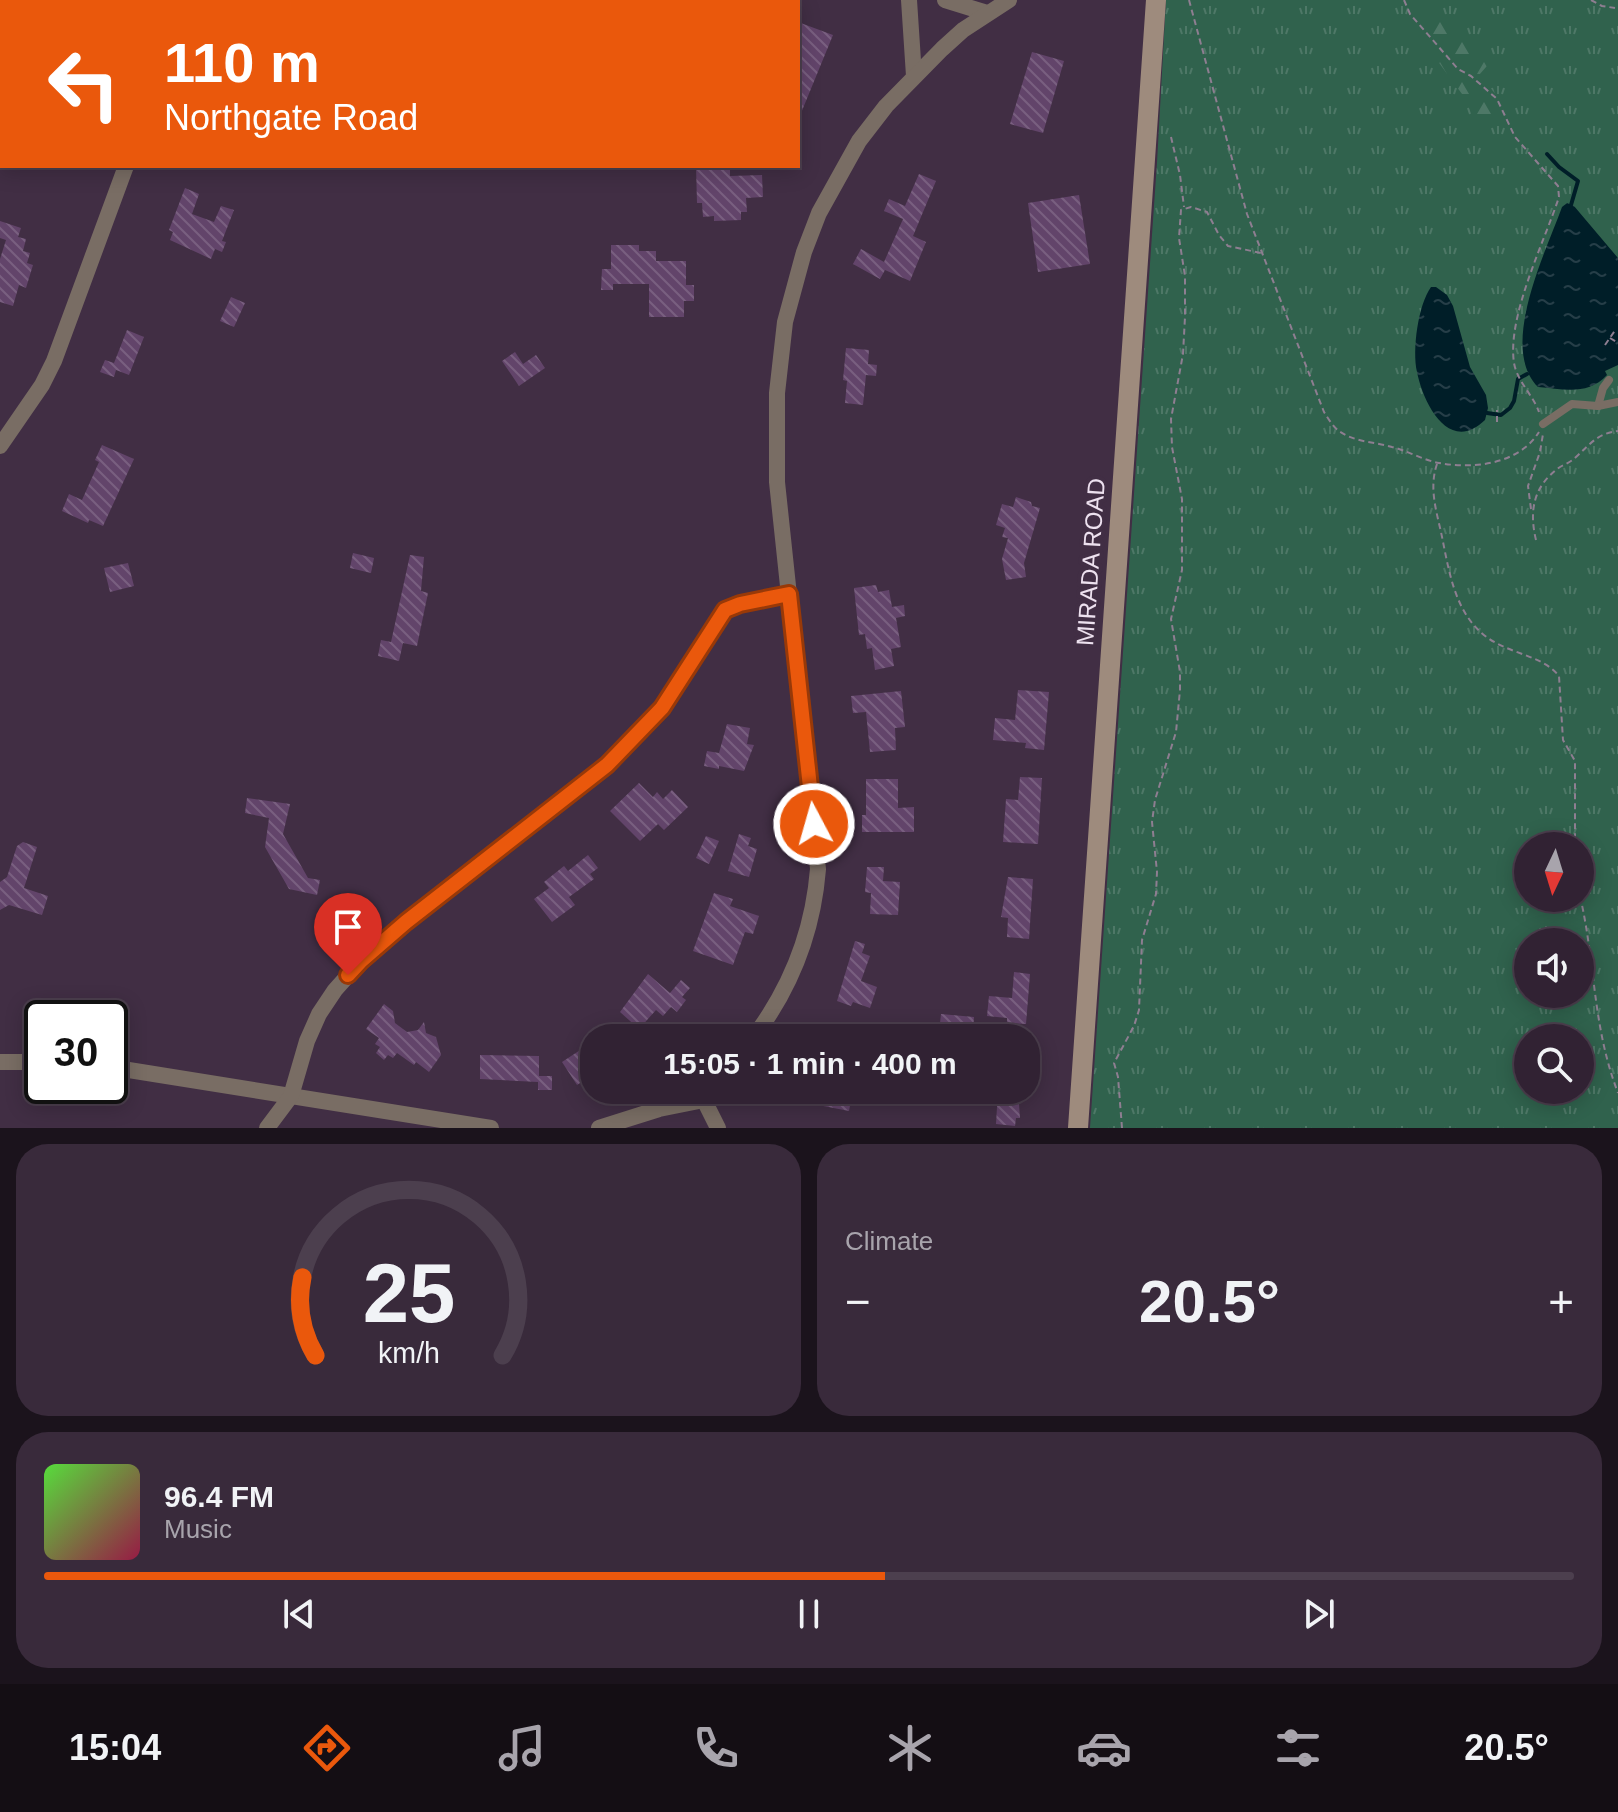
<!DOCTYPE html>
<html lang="en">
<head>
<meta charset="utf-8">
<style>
  :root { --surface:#312233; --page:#392a3b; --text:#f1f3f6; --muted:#a8a4ac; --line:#4c3f4e; --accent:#ea580c }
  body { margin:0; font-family:Arial,sans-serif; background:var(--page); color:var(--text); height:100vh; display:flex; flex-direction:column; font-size:30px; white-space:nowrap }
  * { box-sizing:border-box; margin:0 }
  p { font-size:26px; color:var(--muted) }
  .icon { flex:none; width:44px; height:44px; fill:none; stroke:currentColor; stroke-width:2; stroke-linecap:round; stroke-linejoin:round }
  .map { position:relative; height:1128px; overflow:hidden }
  .panel { display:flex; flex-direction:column; gap:16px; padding:16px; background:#1b131c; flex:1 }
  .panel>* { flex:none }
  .hud { position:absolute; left:0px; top:0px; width:800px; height:168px; box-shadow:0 4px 20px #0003,0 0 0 2px var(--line); background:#ea580c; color:#fff; overflow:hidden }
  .needle { width:52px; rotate:184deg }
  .buttons { position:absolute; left:1514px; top:832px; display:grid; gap:16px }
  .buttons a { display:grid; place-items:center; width:80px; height:80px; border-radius:50%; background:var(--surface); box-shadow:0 4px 20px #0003,0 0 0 2px var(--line); font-size:40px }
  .speed { position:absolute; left:24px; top:1000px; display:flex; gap:16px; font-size:40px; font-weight:700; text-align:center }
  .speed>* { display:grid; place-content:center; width:104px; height:104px; border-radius:50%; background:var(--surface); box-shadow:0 4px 20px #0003,0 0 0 2px var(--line); line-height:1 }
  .speed .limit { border:4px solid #111; border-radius:12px; background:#fff; color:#111 }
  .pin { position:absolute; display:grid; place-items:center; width:68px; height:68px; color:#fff; margin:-82px -34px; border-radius:50% 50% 50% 0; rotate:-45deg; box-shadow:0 0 8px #0007 }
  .pin .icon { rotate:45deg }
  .me { position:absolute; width:88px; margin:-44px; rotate:354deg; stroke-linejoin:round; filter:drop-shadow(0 0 6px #0008) }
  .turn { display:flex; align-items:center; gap:28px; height:168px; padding:0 32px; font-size:36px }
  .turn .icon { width:104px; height:104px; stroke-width:2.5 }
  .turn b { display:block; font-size:56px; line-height:68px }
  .big { font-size:60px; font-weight:700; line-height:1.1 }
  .panel .card { flex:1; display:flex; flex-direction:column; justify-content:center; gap:12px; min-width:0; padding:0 28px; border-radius:32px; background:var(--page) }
  .panel .dial { align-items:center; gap:0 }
  .dial svg { height:208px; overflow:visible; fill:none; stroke:var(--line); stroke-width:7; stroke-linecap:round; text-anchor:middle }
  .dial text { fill:var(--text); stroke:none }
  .song { display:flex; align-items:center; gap:24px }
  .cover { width:96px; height:96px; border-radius:12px; background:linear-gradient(135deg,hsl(110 70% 55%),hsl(340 70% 35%)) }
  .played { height:8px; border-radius:4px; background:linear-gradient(90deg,var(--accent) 55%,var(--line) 55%) }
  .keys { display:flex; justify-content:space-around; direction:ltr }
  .heat { display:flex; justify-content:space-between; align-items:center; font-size:44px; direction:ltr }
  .panel .tiles { flex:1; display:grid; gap:16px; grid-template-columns:1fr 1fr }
  .card:last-child { grid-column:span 2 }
  .trip { position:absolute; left:580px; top:1024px; width:460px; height:80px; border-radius:32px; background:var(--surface); box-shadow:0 4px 20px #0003,0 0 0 2px var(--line); font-weight:700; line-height:80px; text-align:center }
  .tabs { display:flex; height:128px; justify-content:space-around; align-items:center; background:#140e14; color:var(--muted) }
  .tabs .icon { width:56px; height:56px }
  .tabs .current { color:var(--accent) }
  .tabs b { font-size:36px; color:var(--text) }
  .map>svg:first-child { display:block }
</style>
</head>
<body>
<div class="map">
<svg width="1618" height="1128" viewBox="0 0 1618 1128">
  <defs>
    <pattern id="grass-tufts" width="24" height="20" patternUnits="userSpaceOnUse" patternTransform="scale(2)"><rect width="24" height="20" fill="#30624d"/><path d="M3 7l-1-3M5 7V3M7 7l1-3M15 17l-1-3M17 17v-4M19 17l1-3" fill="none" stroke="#4e7867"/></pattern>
    <pattern id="forest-firs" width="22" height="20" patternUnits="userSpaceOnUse" patternTransform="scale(2)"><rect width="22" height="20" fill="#30624d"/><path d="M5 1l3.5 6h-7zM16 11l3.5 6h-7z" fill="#4e7867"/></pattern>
    <pattern id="water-ripples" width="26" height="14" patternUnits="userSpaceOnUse" patternTransform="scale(2)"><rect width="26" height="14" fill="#001e28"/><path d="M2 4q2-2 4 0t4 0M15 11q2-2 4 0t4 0" fill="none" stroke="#263e48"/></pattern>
    <pattern id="building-back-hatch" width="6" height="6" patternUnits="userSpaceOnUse" patternTransform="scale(2)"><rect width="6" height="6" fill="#62446a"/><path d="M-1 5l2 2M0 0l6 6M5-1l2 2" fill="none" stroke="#795f80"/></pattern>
  </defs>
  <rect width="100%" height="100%" fill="#412e44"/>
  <!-- grass -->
  <path fill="url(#grass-tufts)" fill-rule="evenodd" d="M1166 0H1618V1128H1090L1157 163ZM1528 846H1580V898H1528ZM1528 942H1580V994H1528ZM1528 1038H1580V1090H1528Z"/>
  <!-- forest -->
  <path fill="url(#forest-firs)" d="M1439 11 1494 58 1479 75 1499 98 1498 124 1476 123 1465 98 1411 25Z"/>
  <!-- water -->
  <g fill="url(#water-ripples)">
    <path d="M1567 203 1574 206 1618 258V365L1605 371 1607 375C1588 396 1563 389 1538 387 1498 347 1546 252 1562 207Z"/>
    <path d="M1431 287H1436L1447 295 1453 306 1470 367 1486 395 1488 408 1485 420C1449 455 1423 403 1417 372 1412 350 1418 305 1431 287Z"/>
  </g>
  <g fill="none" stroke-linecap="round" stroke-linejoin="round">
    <!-- stream -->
    <g stroke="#001e28" stroke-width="4">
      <path d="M1547 154 1559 167 1578 181 1571 205"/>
      <path d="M1487 413 1501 415 1510 408 1514 401 1518 379 1527 374"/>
    </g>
  </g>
  <!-- building -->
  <g fill="url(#building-back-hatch)">
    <path d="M798 22 833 35 799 118 798 60 801 51 798 50Z"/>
    <path d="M1032 52 1064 61 1043 133 1010 124Z"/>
    <path d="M696 166H730V176L762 175 763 197 746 198 747 212H741V220L714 221V216L703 217 702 203H697Z"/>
    <path d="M919 174 936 181 913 236 926 242 910 281 885 270 880 279 853 264 861 249 884 262 903 219 884 211 889 199 905 206Z"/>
    <path d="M185 188 199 194 192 214 214 222 221 206 234 210 222 241 226 242 222 252 215 249 211 259 170 240 173 232 169 230Z"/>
    <path d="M1079 195 1090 264 1038 272 1028 203Z"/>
    <path d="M0 221 21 228 18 237 26 239 23 251 30 253 27 263 33 265 26 288 19 285 13 306 0 302V259L6 240 0 238Z"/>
    <path d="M611 245H639V251H656V261H686V285H694V301H684V317H649V284H613V290H601L602 269H611Z"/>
    <path d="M231 297 245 303 234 327 220 321Z"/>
    <path d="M127 330 144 337 129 375 116 370 114 377 100 372 105 360 114 363Z"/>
    <path d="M846 348 869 350 868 364 877 365 876 376 866 375 863 405 845 403 847 381 843 380Z"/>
    <path d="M515 352 523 364 536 355 545 368 519 386 502 361Z"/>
    <path d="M102 445 134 459 103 526 89 520 88 523 62 511 69 494 82 500 99 462 95 460Z"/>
    <path d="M1016 497 1031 502 1032 506 1040 508 1024 563 1026 577 1006 580 1002 559 1008 538 1002 537 1005 528 996 525 1002 504 1013 507Z"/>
    <path d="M353 553 374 558 371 573 350 568Z"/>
    <path d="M410 555 424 557 421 591 428 593 417 646 403 643 399 661 378 656 381 640 391 642Z"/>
    <path d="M128 563 134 586 110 592 104 568Z"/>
    <path d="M876 585 878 592 889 590 892 607 904 605 905 616 896 618 901 647 891 649 894 666 875 670 872 648 867 649 865 634 859 635 854 588Z"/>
    <path d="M1018 690 1049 692 1044 750 1025 748 1026 743 993 740 995 718 1015 720Z"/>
    <path d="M901 691 905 727 895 728 896 750 870 752 866 712 853 713 851 696Z"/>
    <path d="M727 724 750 728 747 744 754 745 744 771 719 766V769L704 766 707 751 719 753Z"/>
    <path d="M1020 777 1042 778 1038 844 1003 842 1006 799 1018 800Z"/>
    <path d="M866 779H898V808L914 807V832H862V815H866Z"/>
    <path d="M639 783 653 797 657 792 663 799 672 790 688 807 664 830 658 824 640 841 610 811Z"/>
    <path d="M247 798 290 804 283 834 308 878 320 880 317 895 289 889 265 847 269 818 245 813Z"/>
    <path d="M739 834 751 838 748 846 757 849 749 877 728 871Z"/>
    <path d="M706 836 719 841 709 864 696 858Z"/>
    <path d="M23 842 37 847 24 888 48 896 42 915 9 905 0 910V882L7 877 17 846Z"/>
    <path d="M588 855 598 868 590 874 594 879 569 897 575 905 552 922 534 899 549 888 544 882 564 866 568 871Z"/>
    <path d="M867 867H884L883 881 900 882 898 915 870 914 871 893 865 892Z"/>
    <path d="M1008 877 1033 879 1029 939 1007 937 1008 918 1001 917Z"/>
    <path d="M714 893 733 899 730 906 759 916 753 934 745 932 733 965 693 951Z"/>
    <path d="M855 941 865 944 862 953 870 956 861 981 877 987 870 1008 853 1002 851 1006 837 1001Z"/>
    <path d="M1014 972 1030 974 1026 1024 1007 1023V1018L987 1016 989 996 1012 998Z"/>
    <path d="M648 974 670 993 681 980 690 988 682 997 686 1000 677 1012 671 1007 663 1016 656 1010 639 1029 620 1012Z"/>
    <path d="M384 1004 393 1011 395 1023 407 1032 418 1030 424 1022 426 1033 436 1037 441 1055 429 1072 416 1062 414 1065 397 1053 393 1058 388 1055 384 1060 376 1053 380 1047 375 1044 379 1038 366 1029Z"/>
    <path d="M941 1014 974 1017 973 1035 939 1032Z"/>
    <path d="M594 1041V1074L577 1085 562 1062Z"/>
    <path d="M480 1055 539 1056V1076H552V1090H538V1082L480 1079Z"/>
    <path d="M816 1090H853L849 1111 813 1104Z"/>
    <path d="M998 1090H1018L1020 1118H1016L1015 1126 996 1124Z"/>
  </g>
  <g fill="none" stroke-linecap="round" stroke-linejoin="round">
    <!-- path -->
    <g stroke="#8e7e91" stroke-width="2" stroke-dasharray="6 4" stroke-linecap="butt">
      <path d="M1189 0 1247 214 1324 412C1328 418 1333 427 1339 431 1354 442 1375 442 1392 447 1408 451 1423 460 1439 463 1473 469 1518 465 1539 432"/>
      <path d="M1404 0 1410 14 1458 69 1471 76 1497 99 1515 137 1558 186 1559 197C1544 243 1507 316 1514 363 1517 381 1533 395 1539 412"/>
      <path d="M1591 0 1602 6 1615 8"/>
      <path d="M1171 137 1180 175 1184 207"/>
      <path d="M1610 338 1618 343"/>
      <path d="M1605 345 1616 329"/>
      <path d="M1497 422V410"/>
      <path d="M1437 464C1429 487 1436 510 1441 532 1449 570 1454 614 1488 638 1510 654 1542 655 1559 676L1563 740 1575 761V846"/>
      <path d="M1531 509 1528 486 1540 452 1543 434"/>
      <path d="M1536 540C1529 511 1533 486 1560 467 1565 464 1571 462 1576 457 1590 444 1598 433 1618 431"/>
      <path d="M1580 896C1596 965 1592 1025 1618 1093"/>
      <path d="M1122 1128 1118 1077 1114 1063 1134 1026 1139 1010 1142 940 1156 894 1157 872 1152 822 1155 800 1176 732 1180 690V672L1171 619 1182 570V499L1172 447 1171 419 1183 354 1185 317V276L1179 238 1181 210 1191 207 1207 212 1219 235 1228 246 1261 253"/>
    </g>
    <!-- lane -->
    <g stroke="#796d64" stroke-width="8">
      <path d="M1598 406 1603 388 1609 380"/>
      <path d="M1543 424 1572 404 1598 406 1618 402"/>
    </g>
    <!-- street -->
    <g stroke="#796d64" stroke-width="16">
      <path d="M909 0 914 76"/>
      <path d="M945 0 987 13"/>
      <path d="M243 2 245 0"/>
      <path d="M0 446 42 385 54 361 126 166"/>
      <path d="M753 1038C791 988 813 932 818 869L777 482V393L785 322 804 252 819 213 859 141 886 106 942 49 963 30 1009 0"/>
      <path d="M0 1062H42"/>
      <path d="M110 1067 491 1128"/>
      <path d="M704 1100 718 1128"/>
      <path d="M267 1128 291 1096 307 1041 319 1014 335 990 361 961 406 922 607 765 662 708 725 610 740 604 789 594"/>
      <path d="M599 1128 659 1109 704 1100 712 1090"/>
    </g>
    <!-- secondary -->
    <path stroke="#9e8b7d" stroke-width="20" d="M1078 1128 1156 0"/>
  </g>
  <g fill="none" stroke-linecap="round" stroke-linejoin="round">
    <defs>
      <path id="route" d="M348 975 361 961 406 922 607 765 662 708 725 610 740 604 789 594 814 824"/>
    </defs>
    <!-- route casing -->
    <use href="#route" stroke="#983908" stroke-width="20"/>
    <!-- route -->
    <use href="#route" stroke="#ea580c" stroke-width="14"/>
  </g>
  <g text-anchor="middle" stroke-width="8" stroke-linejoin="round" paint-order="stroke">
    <!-- street labels -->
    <g font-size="24" fill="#ede1ef" stroke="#412e44">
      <text transform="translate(1091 562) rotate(-86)" y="8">MIRADA ROAD</text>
    </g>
  </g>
</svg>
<div class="buttons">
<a><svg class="needle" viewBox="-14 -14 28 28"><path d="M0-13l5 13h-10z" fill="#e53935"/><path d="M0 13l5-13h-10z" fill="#a8a4ac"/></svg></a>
<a><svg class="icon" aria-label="sound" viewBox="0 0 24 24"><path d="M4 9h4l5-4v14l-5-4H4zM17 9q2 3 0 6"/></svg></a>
<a><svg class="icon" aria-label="search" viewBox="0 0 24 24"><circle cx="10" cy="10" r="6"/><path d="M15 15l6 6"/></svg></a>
</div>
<div class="speed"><div class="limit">30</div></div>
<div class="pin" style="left:348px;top:975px;background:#d93025"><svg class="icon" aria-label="arrive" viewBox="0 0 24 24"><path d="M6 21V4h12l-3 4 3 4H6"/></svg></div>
<svg class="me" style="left:814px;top:824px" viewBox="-20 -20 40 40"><circle r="17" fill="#ea580c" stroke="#fff" stroke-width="3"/><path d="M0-11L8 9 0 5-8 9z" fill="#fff"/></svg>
<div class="trip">15:05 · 1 min · 400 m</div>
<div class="hud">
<div class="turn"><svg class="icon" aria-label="left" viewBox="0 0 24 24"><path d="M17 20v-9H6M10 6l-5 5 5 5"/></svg><div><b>110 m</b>Northgate Road</div></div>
</div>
</div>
<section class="panel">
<div class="tiles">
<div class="card dial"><svg viewBox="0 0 100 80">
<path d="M14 69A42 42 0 1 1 86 69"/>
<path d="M14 69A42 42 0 0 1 9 39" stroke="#ea580c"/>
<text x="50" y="56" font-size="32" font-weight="700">25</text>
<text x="50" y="72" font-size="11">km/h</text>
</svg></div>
<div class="card"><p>Climate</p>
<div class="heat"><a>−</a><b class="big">20.5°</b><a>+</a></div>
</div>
<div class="card">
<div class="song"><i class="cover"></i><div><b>96.4 FM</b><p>Music</p></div></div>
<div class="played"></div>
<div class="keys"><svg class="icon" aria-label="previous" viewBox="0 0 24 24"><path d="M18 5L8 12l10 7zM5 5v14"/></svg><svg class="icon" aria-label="pause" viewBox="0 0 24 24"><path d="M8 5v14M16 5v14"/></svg><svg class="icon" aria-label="next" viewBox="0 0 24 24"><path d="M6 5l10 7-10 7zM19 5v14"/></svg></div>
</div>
</div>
</section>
<nav class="tabs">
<b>15:04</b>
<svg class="icon current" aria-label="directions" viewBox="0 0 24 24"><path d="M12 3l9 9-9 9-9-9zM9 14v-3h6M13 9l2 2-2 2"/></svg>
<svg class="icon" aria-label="music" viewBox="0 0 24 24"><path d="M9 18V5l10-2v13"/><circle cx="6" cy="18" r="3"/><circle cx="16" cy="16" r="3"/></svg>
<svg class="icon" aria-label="phone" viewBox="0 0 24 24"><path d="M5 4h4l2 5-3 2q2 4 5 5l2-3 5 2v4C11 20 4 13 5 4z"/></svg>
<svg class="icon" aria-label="climate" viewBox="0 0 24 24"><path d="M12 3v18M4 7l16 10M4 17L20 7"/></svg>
<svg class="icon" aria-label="car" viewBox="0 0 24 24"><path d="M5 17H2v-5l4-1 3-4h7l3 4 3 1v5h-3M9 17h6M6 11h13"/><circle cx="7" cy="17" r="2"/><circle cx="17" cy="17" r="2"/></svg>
<svg class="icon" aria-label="filters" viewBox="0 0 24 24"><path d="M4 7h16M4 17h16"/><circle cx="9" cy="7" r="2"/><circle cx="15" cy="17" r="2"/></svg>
<b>20.5°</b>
</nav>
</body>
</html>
